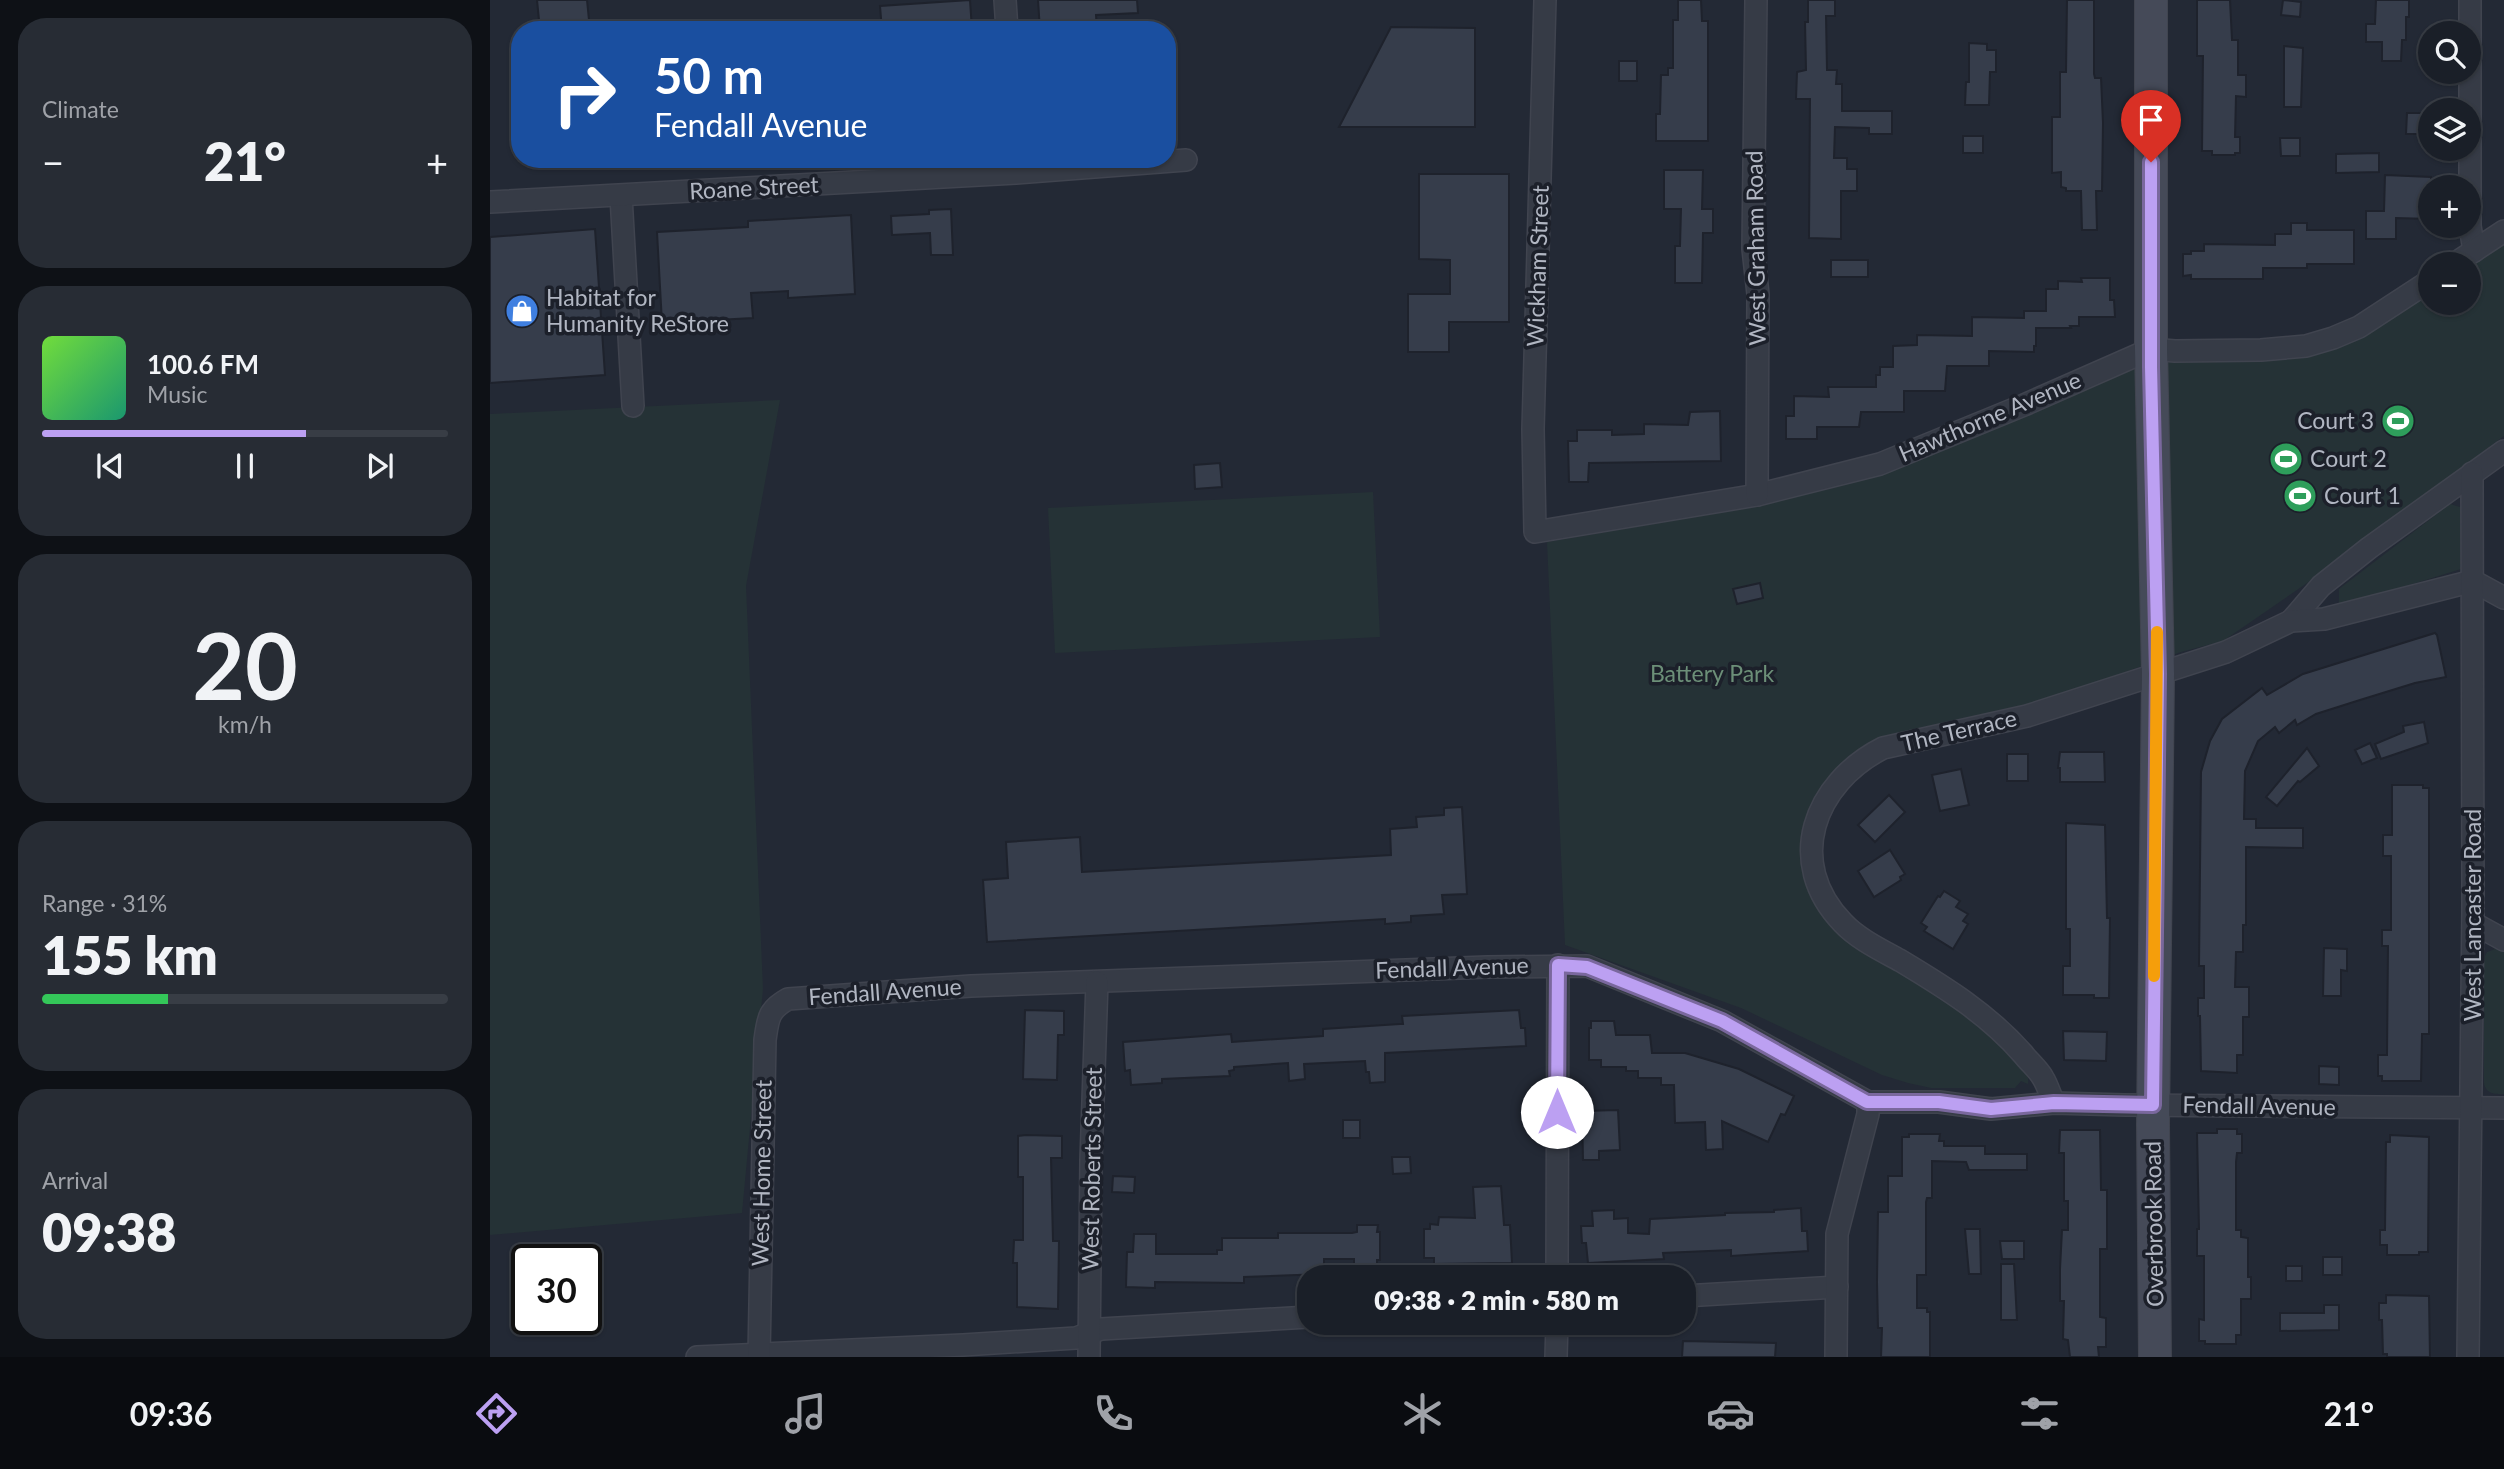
<!DOCTYPE html>
<html lang="en">
<head>
<meta charset="utf-8">
<style>
  :root { --surface:#1a1f28; --page:#272c34; --text:#f1f3f6; --muted:#9fa2a8; --line:#383d45; --accent:#bca0f2 }
  body { margin:0; font-family:Lato,sans-serif; background:var(--page); color:var(--text); height:100vh; display:flex; flex-direction:column; font-size:26px; white-space:nowrap }
  * { box-sizing:border-box; margin:0 }
  p { font-size:23px; color:var(--muted) }
  .icon { flex:none; width:38px; height:38px; fill:none; stroke:currentColor; stroke-width:2; stroke-linecap:round; stroke-linejoin:round }
  .map { position:relative; flex:1; overflow:hidden }
  .panel { display:flex; flex-direction:column; gap:18px; padding:18px; background:#0e1116; width:490px }
  .panel>* { flex:none }
  .banner { position:absolute; left:21px; top:21px; width:665px; height:147px; border-radius:28px; box-shadow:0 2px 5px #0004,0 0 0 2px var(--line); background:#1a4fa0; color:#fff; overflow:hidden }
  .buttons { position:absolute; left:1928px; top:21px; display:grid; gap:14px }
  .buttons a { display:grid; place-items:center; width:63px; height:63px; border-radius:50%; background:var(--surface); box-shadow:0 2px 5px #0004,0 0 0 2px var(--line); font-size:35px }
  .speed { position:absolute; left:21px; top:1244px; display:flex; gap:14px; font-size:35px; font-weight:700; text-align:center }
  .speed>* { display:grid; place-content:center; width:91px; height:91px; border-radius:50%; background:var(--surface); box-shadow:0 2px 5px #0004,0 0 0 2px var(--line); line-height:1 }
  .speed .limit { border:4px solid #111; border-radius:10px; background:#fff; color:#111 }
  .pin { position:absolute; display:grid; place-items:center; width:60px; height:60px; color:#fff; margin:-72px -30px; border-radius:50% 50% 50% 0; rotate:-45deg; box-shadow:0 0 7px #0007 }
  .pin .icon { rotate:45deg }
  .me { position:absolute; width:77px; margin:-38px; rotate:0deg; stroke-linejoin:round; filter:drop-shadow(0 0 5px #0008) }
  .turn { display:flex; align-items:center; gap:24px; height:147px; padding:0 28px; font-size:32px }
  .turn .icon { width:91px; height:91px; stroke-width:2.5 }
  .turn b { display:block; font-size:49px; line-height:60px }
  .big { font-size:52px; font-weight:800; line-height:1.1 }
  .panel .widget { flex:1; display:flex; flex-direction:column; justify-content:center; gap:10px; min-width:0; padding:0 24px; border-radius:28px; background:var(--page) }
  .panel .dial { align-items:center; gap:0 }
  .dial b { font-size:91px; line-height:1 }
  .song { display:flex; align-items:center; gap:21px }
  .cover { width:84px; height:84px; border-radius:10px; background:linear-gradient(135deg,hsl(100 70% 55%),hsl(160 70% 35%)) }
  .played { height:7px; border-radius:4px; background:linear-gradient(90deg,var(--accent) 65%,var(--line) 65%) }
  .keys { display:flex; justify-content:space-around; direction:ltr }
  .heat { display:flex; justify-content:space-between; align-items:center; font-size:38px; direction:ltr }
  .charge { height:10px; border-radius:5px; background:linear-gradient(90deg,#34c759 31%,var(--line) 0) }
  .trip { position:absolute; left:807px; top:1265px; width:399px; height:70px; border-radius:28px; background:var(--surface); box-shadow:0 2px 5px #0004,0 0 0 2px var(--line); font-weight:800; line-height:70px; text-align:center }
  .tab-bar { display:flex; height:112px; justify-content:space-around; align-items:center; background:#0a0c10; color:var(--muted) }
  .tab-bar .icon { width:49px; height:49px }
  .tab-bar .selected { color:var(--accent) }
  .tab-bar b { font-size:32px; color:var(--text) }
  main { display:flex; flex:1; min-height:0 }
  .map>svg:first-child { display:block }
</style>
</head>
<body>
<main>
<section class="panel">
<div class="widget"><p>Climate</p>
<div class="heat"><a>−</a><b class="big">21°</b><a>+</a></div>
</div>
<div class="widget">
<div class="song"><i class="cover"></i><div><b>100.6 FM</b><p>Music</p></div></div>
<div class="played"></div>
<div class="keys"><svg class="icon" aria-label="previous" viewBox="0 0 24 24"><path d="M18 5L8 12l10 7zM5 5v14"/></svg><svg class="icon" aria-label="pause" viewBox="0 0 24 24"><path d="M8 5v14M16 5v14"/></svg><svg class="icon" aria-label="next" viewBox="0 0 24 24"><path d="M6 5l10 7-10 7zM19 5v14"/></svg></div>
</div>
<div class="widget dial"><b>20</b><p>km/h</p></div>
<div class="widget"><p>Range · 31%</p><b class="big">155 km</b><div class="charge"></div></div>
<div class="widget"><p>Arrival</p><b class="big">09:38</b></div>
</section>
<div class="map">
<svg width="2014" height="1357" viewBox="0 0 2014 1357">
  <rect width="100%" height="100%" fill="#232935"/>
  <!-- green -->
  <g fill="#253236">
    <path d="M2014 243V436L1823 579 1733 641 1691 652 1555 701 1393 741 1330 792 1323 894 1498 1032 1534 1070 1538 1078V1084L1531 1081 1525 1088H1441L1418 1083 1392 1075 1251 1008 1075 945 1057 542 1275 505 1394 471 1636 371 1691 359 1870 336 1941 292V303H1979V266Z"/>
    <path d="M290 400 256 586 273 989 252 1213 0 1235V414Z"/>
    <path d="M883 492 890 637 565 653 558 508Z"/>
    <path d="M1960 504 1970 507 1974 513V561L1971 569 1855 605 1849 603V589Z"/>
    <path d="M2008 948 2014 951V1094C2004 1094 1996 1094 1994 1083V958L1997 952Z"/>
  </g>
  <!-- building -->
  <g fill="#363d4b" stroke="#1e222c" stroke-width="2">
    <path d="M47 0H97L100 30H50Z"/>
    <path d="M480 0 482 30H392L390 6Z"/>
    <path d="M548 0H647L648 13 606 15 607 30H550Z"/>
    <path d="M1188 0H1211L1212 21H1218V141H1166V114H1170L1171 75H1178V68H1183V20H1188Z"/>
    <path d="M1318 0H1345V16H1336L1337 70H1347L1346 84H1352V111H1402V134H1379V128L1345 127 1344 158H1357V169H1367V191H1351V239L1319 238 1320 99H1306L1307 72 1316 70 1315 22H1318Z"/>
    <path d="M1577 0H1604V74L1605 78H1611L1613 123 1612 191H1606L1607 230H1592L1591 191H1576V188L1571 187V172L1562 173V117H1570V72H1576Z"/>
    <path d="M1707 0H1740L1742 40H1748V75H1756V97L1746 96 1745 137H1750V153H1745V155H1722V151H1712L1713 56H1707Z"/>
    <path d="M1793 0 1811 2 1810 17 1791 15Z"/>
    <path d="M1886 0H1919V17H1916V40H1912L1911 61H1892V42H1876V24H1885Z"/>
    <path d="M901 27 985 28V127H849Z"/>
    <path d="M1479 43 1497 44V50H1506V72H1500L1499 105H1475L1476 82H1479Z"/>
    <path d="M1794 46 1813 48 1811 107H1794Z"/>
    <rect x="1129" y="61" width="18" height="20"/>
    <path d="M1917 113H1938V134H1916Z"/>
    <rect x="1473" y="136" width="20" height="17"/>
    <path d="M1790 138H1810V156H1791Z"/>
    <path d="M1889 153V172L1846 173V154Z"/>
    <path d="M1174 170H1213L1212 209H1223V233H1213L1212 283H1185V246H1190L1191 209H1174Z"/>
    <path d="M929 174H1019V322H959V352H918V294H960V260L929 259Z"/>
    <path d="M1895 175 1941 177V219L1906 218V239H1876V211H1894Z"/>
    <path d="M461 209 463 255H441L440 233 402 235 401 216 439 214V210Z"/>
    <path d="M361 215 365 294 298 298V291L261 293 263 318 172 323 167 232 258 227V221Z"/>
    <path d="M1801 223H1817V230H1864V264H1817V268H1773V279H1701V275L1693 276V254H1701V251H1714V244L1785 245V234H1801Z"/>
    <path d="M105 229 115 375 0 383V237Z"/>
    <rect x="1341" y="260" width="37" height="17"/>
    <path d="M1591 278H1620V300H1624L1625 317H1589V326H1580L1581 328H1546V346H1544V352L1499 351V366H1457L1455 391H1414V412H1371L1369 427H1327V439H1296V416H1304V396L1339 397 1338 387H1386V375H1390V367H1403V346L1427 345V335L1482 336V317L1534 318V311H1556V289H1568V281L1592 282Z"/>
    <path d="M1230 411 1231 461 1099 463 1098 482H1079L1078 441H1087V430H1122V435L1154 434V424L1198 425 1200 412Z"/>
    <path d="M730 463 732 487 705 489 704 465Z"/>
    <path d="M1270 583 1273 598 1247 604 1243 589Z"/>
    <path d="M1945 633 1947 635 1956 677 1925 683 1870 700 1826 714 1807 725 1805 720 1789 733 1785 727 1768 741 1755 771 1754 819H1766V828H1813V848L1756 847V925H1753V952H1746L1745 987H1759V1017H1753V1055H1747V1073L1711 1071 1710 1016H1708V998H1714V966H1709L1711 772 1720 741 1732 719 1772 688 1777 695 1813 674Z"/>
    <path d="M1934 722 1938 743 1891 759 1885 744 1914 732 1913 726Z"/>
    <path d="M1880 743 1887 758 1872 764 1865 750Z"/>
    <path d="M1817 748 1829 766 1810 782 1808 781 1787 806 1776 797Z"/>
    <path d="M1570 752H1614L1615 782H1570V768H1568Z"/>
    <rect x="1517" y="754" width="21" height="27"/>
    <path d="M1471 769 1479 805 1450 811 1442 775Z"/>
    <path d="M1902 785H1933V788H1939V1034H1932L1931 1081H1892V1076H1888V1055H1897L1898 946H1892V930H1901V856H1893V835H1902Z"/>
    <path d="M1399 795 1415 812 1385 842 1368 825Z"/>
    <path d="M972 807 977 894 952 895 954 914 921 916V922L895 924V919L497 942 493 880 518 878 516 842 590 837 592 872 901 855 900 829 927 827 926 817 954 815V808Z"/>
    <path d="M1576 823 1615 825 1617 918H1620L1619 998H1604V995H1573V966H1580V929H1576Z"/>
    <path d="M1400 850 1415 874 1410 877 1411 880 1384 897 1368 871Z"/>
    <path d="M1454 891 1470 901 1466 907 1478 914 1473 921 1478 924 1463 949 1434 931 1437 927 1431 923 1448 896 1450 897Z"/>
    <path d="M1834 948 1857 949V971L1851 970V996H1833Z"/>
    <path d="M535 1010 574 1011V1035H568L567 1080 533 1079Z"/>
    <path d="M1029 1010 1031 1028H1035L1036 1046 895 1053V1082L880 1083 879 1072H876L875 1061 814 1064 815 1079 799 1081 798 1063 744 1067V1070L739 1071 740 1076 672 1079V1083L641 1085 640 1070 635 1071 633 1042 741 1034 742 1042 833 1036V1029L910 1024H913L912 1016Z"/>
    <path d="M1101 1021H1124L1126 1035H1160L1162 1053H1195L1249 1069 1304 1096 1295 1115 1291 1114 1278 1142 1232 1121 1233 1149 1216 1150 1215 1122 1185 1123 1184 1085H1171V1078H1148V1071H1136V1067H1111V1060H1099V1028H1101Z"/>
    <path d="M1573 1031 1617 1032 1616 1061 1574 1060Z"/>
    <path d="M1829 1066 1849 1067V1085L1829 1084Z"/>
    <path d="M1128 1110 1130 1150 1109 1151V1160H1093L1092 1111Z"/>
    <rect x="853" y="1120" width="17" height="18"/>
    <path d="M1727 1129H1747V1134H1752V1153H1747L1746 1162V1230H1751V1237L1758 1238V1277H1761V1299H1751V1335H1746V1344H1715V1341H1709V1319L1714 1320V1256H1707V1229H1709L1707 1133H1727Z"/>
    <path d="M1570 1130H1610L1611 1190H1617V1249H1610V1317L1616 1318V1347H1608L1609 1357H1580L1578 1340 1573 1339 1574 1301H1570V1269L1572 1230H1578V1201H1574V1153H1569Z"/>
    <path d="M1419 1134H1450L1449 1141H1454V1146H1495V1154H1537V1170H1479L1476 1162 1442 1161V1198H1437L1436 1202V1275H1427V1308H1437V1312H1440V1357H1391L1392 1328H1388L1387 1282 1388 1212H1398V1176H1412V1137H1419Z"/>
    <path d="M536 1135 572 1136V1158H561L563 1241H569L568 1309 527 1307V1263H523L524 1240H533V1177H528V1136Z"/>
    <path d="M1900 1135 1939 1137 1938 1252H1929V1255H1897V1245H1890V1230H1895L1896 1142H1900Z"/>
    <path d="M902 1157H920L921 1173 903 1174Z"/>
    <path d="M623 1176 645 1177 644 1193 622 1192Z"/>
    <path d="M1011 1186 1014 1225H1020L1022 1263 944 1264V1258H934V1229H940V1224L948 1225 949 1217 985 1218 983 1187Z"/>
    <path d="M1311 1208 1312 1231H1317L1318 1251 1241 1256V1250L1173 1253 1174 1259 1098 1263 1096 1243H1092L1091 1226H1103L1102 1211 1124 1210V1219L1138 1218V1233L1159 1234 1160 1219 1235 1215V1213L1284 1212V1210Z"/>
    <path d="M867 1225H888L887 1232H890V1260H887V1267H864V1259H834V1274L754 1277V1283L665 1282V1288L636 1287 637 1252H643L644 1234H666V1254H727V1250H732V1238H788V1233H862L867 1232Z"/>
    <path d="M1475 1229H1490L1491 1274H1479Z"/>
    <path d="M1510 1241H1534V1259H1512Z"/>
    <rect x="1833" y="1257" width="19" height="18"/>
    <path d="M1511 1264H1524L1527 1320H1511Z"/>
    <rect x="1796" y="1266" width="16" height="15"/>
    <path d="M1896 1295 1939 1296 1940 1357H1897V1354H1893L1892 1320H1889V1303H1896Z"/>
    <path d="M1834 1305H1849V1330L1790 1331V1313H1834Z"/>
    <path d="M1193 1341 1286 1343 1285 1357H1192Z"/>
  </g>
  <g fill="none" stroke-linecap="round" stroke-linejoin="round">
    <defs>
      <g id="street">
        <path d="M515 0 517 30"/>
        <path d="M1055 0 1043 429 1045 532 1267 495 1390 464 1534 405 1661 349 1685 351 1771 350 1816 346 1843 338 1869 327 1941 280"/>
        <path d="M1266 0 1263 249 1268 294 1267 495"/>
        <path d="M1980 0V226L1984 251"/>
        <path d="M131 196 143 406"/>
        <path d="M0 202 526 173 696 160"/>
        <path d="M1964 264 2014 231"/>
        <path d="M1801 621 1831 586 1879 548 2014 451"/>
        <path d="M1983 923 2014 940"/>
        <path d="M1564 1103C1560 1095 1558 1086 1553 1078 1548 1069 1539 1062 1533 1054 1498 1014 1456 988 1411 961 1391 950 1368 939 1353 923 1294 862 1324 783 1393 748L1537 716 1736 652 1801 621 1834 619 1983 581 2014 598"/>
        <path d="M1067 1278 1068 965"/>
        <path d="M1194 1296 1347 1287"/>
        <path d="M207 1357 473 1345 586 1338 611 1329 819 1317"/>
        <path d="M269 1357 275 1040C278 1019 278 1010 298 999L481 986 997 967 1097 966 1232 1021 1378 1102H1449L1501 1109 1564 1103 1635 1105 2014 1108"/>
        <path d="M599 1357 601 1160 607 982"/>
        <path d="M1066 1357 1067 1323"/>
        <path d="M1346 1357 1347 1234 1378 1114V1102"/>
        <path d="M1978 1357 1983 905 1982 473"/>
      </g>
      <path id="secondary" d="M1661 0V349L1668 674 1663 1125 1665 1357"/>
    </defs>
    <!-- street casing -->
    <use href="#street" stroke="#40444f" stroke-width="24"/>
    <!-- secondary casing -->
    <use href="#secondary" stroke="#40444f" stroke-width="34"/>
    <!-- street -->
    <use href="#street" stroke="#363b46" stroke-width="21"/>
    <!-- secondary -->
    <use href="#secondary" stroke="#454a58" stroke-width="32"/>
  </g>
  <g fill="none" stroke-linecap="round" stroke-linejoin="round">
    <defs>
      <path id="route" d="M1067 1112 1068 965 1097 967 1232 1021 1377 1102H1449L1501 1109 1564 1103 1663 1105 1668 674 1661 367V162"/>
    </defs>
    <!-- route casing -->
    <use href="#route" stroke="#7a689d" stroke-width="18"/>
    <!-- route -->
    <use href="#route" stroke="#bca0f2" stroke-width="12"/>
    <!-- slow -->
    <path stroke="#f59e0b" stroke-width="12" d="M1664 976 1667 632"/>
  </g>
  <!-- icons -->
  <defs>
    <symbol id="shop-disc" viewBox="-11 -11 22 22"><circle r="9.5" fill="#3f7fe0" stroke="#1c202a"/><path d="M-5-2.5h2.3a2.7 3.5 0 0 1 5.4 0H5L5.5 6h-11ZM-1.5-2.5h3a1.5 2.3 0 0 0-3 0Z" fill="#fff"/></symbol>
    <symbol id="stadium-disc" viewBox="-11 -11 22 22"><circle r="9.5" fill="#2e9e5b" stroke="#1c202a"/><path d="M0-5a6.5 5 0 1 0 0 10a6.5 5 0 1 0 0-10ZM-3.5-1.8h7v3.6h-7Z" fill="#fff"/></symbol>
  </defs>
  <g fill-rule="evenodd">
    <use href="#shop-disc" x="13" y="292" width="38" height="38"/>
    <use href="#stadium-disc" x="1889" y="402" width="38" height="38"/>
    <use href="#stadium-disc" x="1777" y="440" width="38" height="38"/>
    <use href="#stadium-disc" x="1791" y="477" width="38" height="38"/>
  </g>
  <g text-anchor="middle" stroke-width="7" stroke-linejoin="round" paint-order="stroke">
    <!-- street labels -->
    <g font-size="23" fill="#b1b6c2" stroke="#1c202a">
      <text transform="translate(264 188) rotate(-3)" y="8">Roane Street</text>
      <text transform="translate(1266 248) rotate(-91)" y="8">West Graham Road</text>
      <text transform="translate(1048 266) rotate(-88)" y="8">Wickham Street</text>
      <text transform="translate(1500 417) rotate(-23)" y="8">Hawthorne Avenue</text>
      <text transform="translate(1469 731) rotate(-13)" y="8">The Terrace</text>
      <text transform="translate(1983 915) rotate(-90)" y="8">West Lancaster Road</text>
      <text transform="translate(962 968) rotate(-2)" y="8">Fendall Avenue</text>
      <text transform="translate(395 992) rotate(-4)" y="8">Fendall Avenue</text>
      <text transform="translate(1769 1106) rotate(1)" y="8">Fendall Avenue</text>
      <text transform="translate(602 1169) rotate(-89)" y="8">West Roberts Street</text>
      <text transform="translate(272 1173) rotate(-89)" y="8">West Home Street</text>
      <text transform="translate(1664 1224) rotate(-91)" y="8">Overbrook Road</text>
    </g>
    <!-- poi labels -->
    <g font-size="23" fill="#b1b6c2" stroke="#1c202a" text-anchor="start">
      <text x="56" y="306">Habitat for<tspan x="56" dy="26">Humanity ReStore</tspan></text>
      <text x="1884" y="429" text-anchor="end">Court 3</text>
      <text x="1820" y="467">Court 2</text>
      <text x="1834" y="504">Court 1</text>
    </g>
    <!-- park labels -->
    <g font-size="23" fill="#6c8f78" stroke="#1c202a">
      <text x="1222" y="682">Battery Park</text>
    </g>
  </g>
</svg>
<div class="buttons">
<a><svg class="icon" aria-label="search" viewBox="0 0 24 24"><circle cx="10" cy="10" r="6"/><path d="M15 15l6 6"/></svg></a>
<a><svg class="icon" aria-label="layers" viewBox="0 0 24 24"><path d="M12 4l9 5-9 5-9-5zM3 14l9 5 9-5"/></svg></a>
<a>+</a>
<a>−</a>
</div>
<div class="speed"><div class="limit">30</div></div>
<div class="pin" style="left:1661px;top:162px;background:#d93025"><svg class="icon" aria-label="arrive" viewBox="0 0 24 24"><path d="M6 21V4h12l-3 4 3 4H6"/></svg></div>
<svg class="me" style="left:1067px;top:1112px" viewBox="-20 -20 40 40"><circle r="19" fill="#fff"/><path d="M0-13L10 11 0 6-10 11z" fill="#bca0f2"/></svg>
<div class="trip">09:38 · 2 min · 580 m</div>
<div class="banner">
<div class="turn"><svg class="icon" aria-label="right" viewBox="0 0 24 24"><path d="M7 20v-9h11M14 6l5 5-5 5"/></svg><div><b>50 m</b>Fendall Avenue</div></div>
</div>
</div>
</main>
<nav class="tab-bar">
<b>09:36</b>
<svg class="icon selected" aria-label="directions" viewBox="0 0 24 24"><path d="M12 3l9 9-9 9-9-9zM9 14v-3h6M13 9l2 2-2 2"/></svg>
<svg class="icon" aria-label="music" viewBox="0 0 24 24"><path d="M9 18V5l10-2v13"/><circle cx="6" cy="18" r="3"/><circle cx="16" cy="16" r="3"/></svg>
<svg class="icon" aria-label="phone" viewBox="0 0 24 24"><path d="M5 4h4l2 5-3 2q2 4 5 5l2-3 5 2v4C11 20 4 13 5 4z"/></svg>
<svg class="icon" aria-label="climate" viewBox="0 0 24 24"><path d="M12 3v18M4 7l16 10M4 17L20 7"/></svg>
<svg class="icon" aria-label="car" viewBox="0 0 24 24"><path d="M5 17H2v-5l4-1 3-4h7l3 4 3 1v5h-3M9 17h6M6 11h13"/><circle cx="7" cy="17" r="2"/><circle cx="17" cy="17" r="2"/></svg>
<svg class="icon" aria-label="filters" viewBox="0 0 24 24"><path d="M4 7h16M4 17h16"/><circle cx="9" cy="7" r="2"/><circle cx="15" cy="17" r="2"/></svg>
<b>21°</b>
</nav>
</body>
</html>
